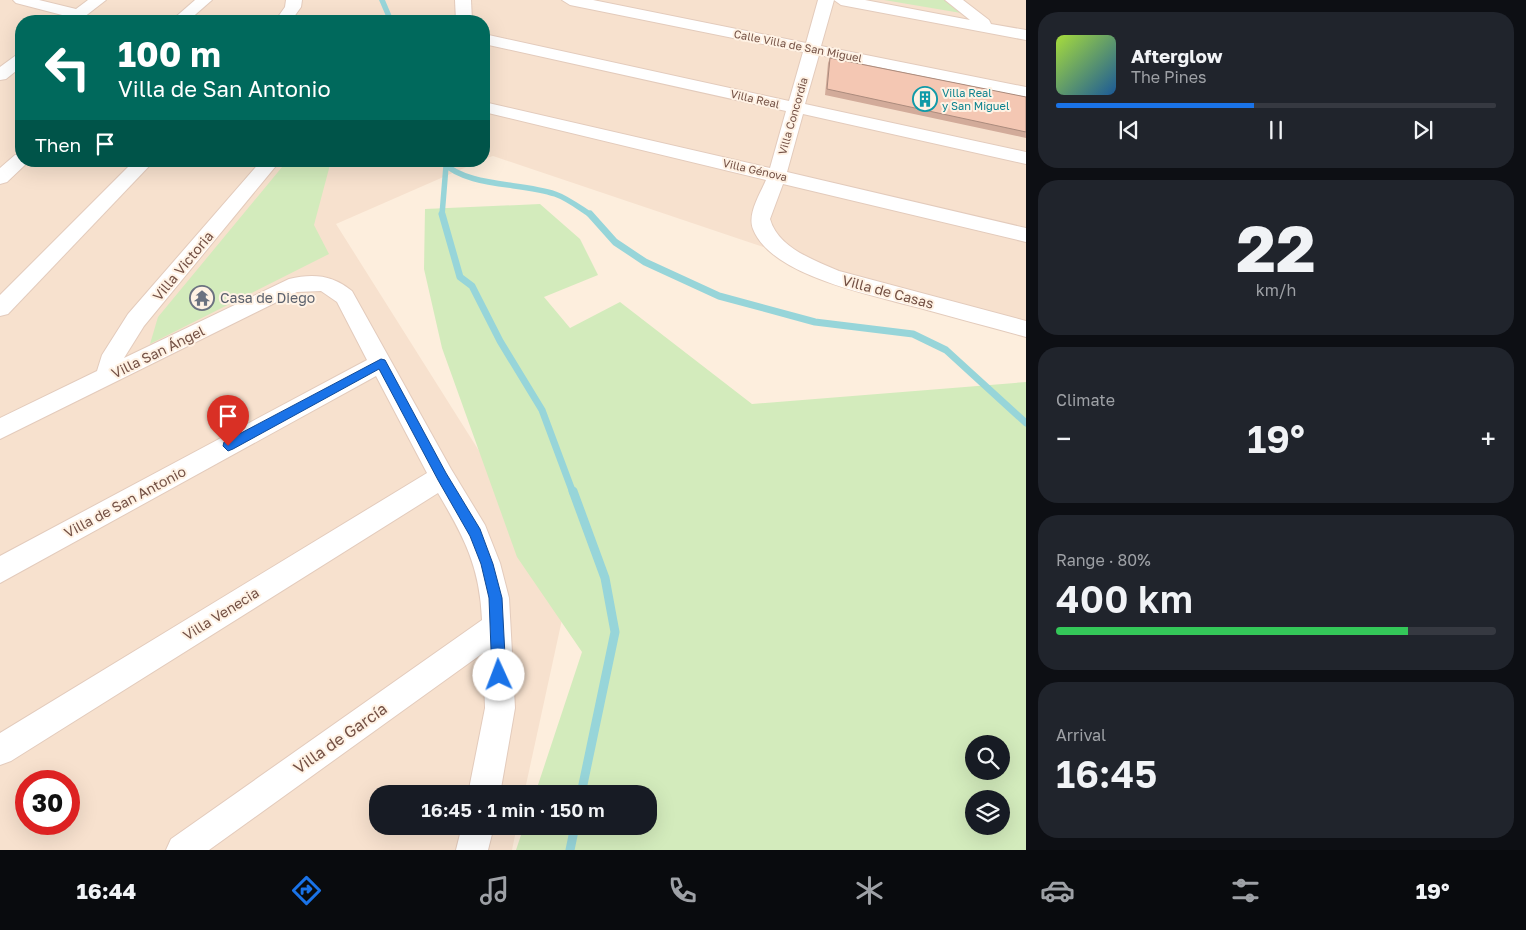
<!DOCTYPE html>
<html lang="en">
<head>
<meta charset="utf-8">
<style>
  :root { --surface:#171b24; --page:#20242c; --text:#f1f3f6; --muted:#9ea1a6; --line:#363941; --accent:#1a73e8 }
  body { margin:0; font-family:"Golos Text",sans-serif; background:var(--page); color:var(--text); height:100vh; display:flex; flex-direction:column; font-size:19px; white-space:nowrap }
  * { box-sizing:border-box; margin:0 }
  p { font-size:16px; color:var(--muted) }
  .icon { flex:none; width:28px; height:28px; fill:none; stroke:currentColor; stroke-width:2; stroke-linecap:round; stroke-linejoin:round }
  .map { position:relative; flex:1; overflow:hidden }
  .side { display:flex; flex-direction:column; gap:12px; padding:12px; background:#0d0f14; width:500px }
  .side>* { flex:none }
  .hud { position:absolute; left:15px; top:15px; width:475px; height:152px; border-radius:20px; box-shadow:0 5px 20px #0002; background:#00695c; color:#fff; overflow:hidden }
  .buttons { position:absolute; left:965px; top:735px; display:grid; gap:10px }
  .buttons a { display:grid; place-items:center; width:45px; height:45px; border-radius:50%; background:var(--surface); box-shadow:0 5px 20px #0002; font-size:25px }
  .speed { position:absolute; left:15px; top:770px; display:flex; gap:10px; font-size:25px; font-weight:700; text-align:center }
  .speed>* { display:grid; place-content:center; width:65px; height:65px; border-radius:50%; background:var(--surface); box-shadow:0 5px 20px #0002; line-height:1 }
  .speed .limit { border:8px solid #d22; background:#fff; color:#111 }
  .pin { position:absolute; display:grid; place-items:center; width:42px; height:42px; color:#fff; margin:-51px -21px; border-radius:50% 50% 50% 0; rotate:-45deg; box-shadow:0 0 5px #0007 }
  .pin .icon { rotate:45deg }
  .me { position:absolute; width:55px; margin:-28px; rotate:358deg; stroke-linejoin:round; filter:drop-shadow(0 0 4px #0008) }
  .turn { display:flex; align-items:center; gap:18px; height:105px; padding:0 20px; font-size:22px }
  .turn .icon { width:65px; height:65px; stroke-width:2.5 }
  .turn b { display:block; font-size:35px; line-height:42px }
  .then { display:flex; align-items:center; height:48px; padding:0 20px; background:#0003; gap:10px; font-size:19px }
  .big { font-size:38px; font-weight:600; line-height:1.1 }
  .side .widget { flex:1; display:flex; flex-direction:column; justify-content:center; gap:8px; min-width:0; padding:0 18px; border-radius:20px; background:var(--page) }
  .side .dial { align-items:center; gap:0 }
  .dial b { font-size:65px; line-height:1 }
  .song { display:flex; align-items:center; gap:15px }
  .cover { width:60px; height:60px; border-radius:8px; background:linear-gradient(135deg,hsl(80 70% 55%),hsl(210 70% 35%)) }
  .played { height:5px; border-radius:2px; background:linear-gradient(90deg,var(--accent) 45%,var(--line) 45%) }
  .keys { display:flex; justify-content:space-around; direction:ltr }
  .heat { display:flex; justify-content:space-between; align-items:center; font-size:28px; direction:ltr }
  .charge { height:8px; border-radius:4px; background:linear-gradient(90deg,#34c759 80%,var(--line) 0) }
  .trip { position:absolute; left:369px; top:785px; width:288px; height:50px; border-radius:20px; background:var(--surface); box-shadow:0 5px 20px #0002; font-weight:600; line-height:50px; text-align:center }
  .tab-bar { display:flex; height:80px; justify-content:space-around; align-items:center; background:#090b0e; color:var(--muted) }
  .tab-bar .icon { width:35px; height:35px }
  .tab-bar .current { color:var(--accent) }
  .tab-bar b { font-size:22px; color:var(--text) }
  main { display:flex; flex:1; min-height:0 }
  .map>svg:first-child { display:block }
</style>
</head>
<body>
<main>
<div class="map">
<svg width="1026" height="850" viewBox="0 0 1026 850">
  <rect width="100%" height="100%" fill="#fdeedd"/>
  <!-- residential -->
  <path fill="#f7e1ce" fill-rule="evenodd" d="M0 0H1026V322L814 264 493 156 484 159V21H21V161H480L336 224 568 592 524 794H378V826H517L512 850H0ZM26 781H69V824H26Z"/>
  <!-- green -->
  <g fill="#d3ebbc" fill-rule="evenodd">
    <path d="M884 0H945L961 13Z"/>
    <path d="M287 161H331L314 225 329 254 150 344 158 317Z"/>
    <path d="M540 204 580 239 598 275 544 297 570 328 620 302 752 404 1026 382V850H516L524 826H648V794H535L582 652 517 557 442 348 424 269 425 209ZM974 744H1001V771H974ZM974 799H1001V826H974Z"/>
  </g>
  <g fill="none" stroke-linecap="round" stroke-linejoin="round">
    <!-- stream-far2 -->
    <g stroke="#97d5d9" stroke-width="5.5">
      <path d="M382 0 391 21"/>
      <path d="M441 161C468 188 520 182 555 194 567 198 580 208 591 215"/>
      <path d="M442 215 446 166"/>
    </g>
    <!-- stream-far1 -->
    <g stroke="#97d5d9" stroke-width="7">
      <path d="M442 214 460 277 472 286 500 341 542 410 573 493"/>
      <path d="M590 214 615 242 645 262 719 296 815 322 913 334 946 350 1026 423"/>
    </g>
    <!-- stream -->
    <g stroke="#97d5d9" stroke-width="9">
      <path d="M573 491 605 578 615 632 581 794"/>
      <path d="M570 850 575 826"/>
    </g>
    <defs>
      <g id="minor">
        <path d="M13 0H39L76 9 88 0H106L79 21H62L66 16 16 3Z"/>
        <path d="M195 0H212L188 21H171Z"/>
        <path d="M286 0H302L301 7 291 21H275L285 7Z"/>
        <path d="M455 0H471L472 21H456Z"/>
        <path d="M562 0H593L806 43 818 0H865L970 20 945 0H963L989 20 991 24 1026 30V40L841 5 834 0 821 46 1026 87V97L819 55 805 104 1026 152V164L803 114 787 172 1026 228V242L783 184 770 219C778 248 814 260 839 271L1026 321V337C989 327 953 317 916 307 872 295 771 276 753 229 747 214 760 194 766 180L484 112V102L770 168 786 111 484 44V34L789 101 803 52 570 5Z"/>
        <path d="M21 54V67L6 79 0 80V67L15 56Z"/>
        <path d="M21 153V161H29L27 163 7 182 0 184V168L15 155Z"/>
        <path d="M134 161H154L8 314 0 316V295Z"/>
        <path d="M261 161H280L144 326 124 358 289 279C313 273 333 275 352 291L451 469 485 525 500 563 509 598 515 708 500 794H468L485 708 483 653 209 850H166L171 839 482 620C480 567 464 537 438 493L11 761 0 765V733L427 473 376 376 0 583V556L367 360 337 302 321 291 297 292 0 439V418L97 371 102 355 128 314Z"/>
        <path d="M462 826H494L488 850H456Z"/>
      </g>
    </defs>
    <!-- minor casing -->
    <use href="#minor" stroke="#e3cbbc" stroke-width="2"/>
    <!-- minor -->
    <use href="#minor" fill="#fff" fill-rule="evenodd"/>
  </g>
  <!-- wall -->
  <path fill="#d2ab9a" d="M830 58 1026 97V138L825 95 828 63Z"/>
  <!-- building -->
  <path fill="#f4c7b3" stroke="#ab8b7d" d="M830 58 1026 97V132L827 89Z"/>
  <!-- route -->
  <path fill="#1a73e8" stroke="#114b97" d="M381 359 385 360 446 473 480 529 493 564 502 598 506 675 504 680 499 682 494 680 492 675 489 598 481 564 470 536 438 480 379 369 233 449 228 451 223 446 224 442Z"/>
  <!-- icons -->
  <defs>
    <symbol id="building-ring" viewBox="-11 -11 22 22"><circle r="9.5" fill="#fff2e4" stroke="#0f9aa8" stroke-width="1.5"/><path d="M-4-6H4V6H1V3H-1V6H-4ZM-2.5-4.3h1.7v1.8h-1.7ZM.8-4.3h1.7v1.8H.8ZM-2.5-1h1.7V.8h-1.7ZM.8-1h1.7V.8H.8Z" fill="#0f9aa8"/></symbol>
    <symbol id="temple-ring" viewBox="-11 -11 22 22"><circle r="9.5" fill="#fff2e4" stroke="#6b7280" stroke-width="1.5"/><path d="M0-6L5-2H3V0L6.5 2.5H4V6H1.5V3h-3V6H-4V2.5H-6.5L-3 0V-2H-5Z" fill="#6b7280"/></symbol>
  </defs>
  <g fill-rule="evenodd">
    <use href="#building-ring" x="911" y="85" width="28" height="28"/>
    <use href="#temple-ring" x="188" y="284" width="28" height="28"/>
  </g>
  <g text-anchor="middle" stroke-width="4" stroke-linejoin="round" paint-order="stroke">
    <!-- far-street labels -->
    <g font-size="11" fill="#745145" stroke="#fff2e4">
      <text transform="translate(798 46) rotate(11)" y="4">Calle Villa de San Miguel</text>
      <text transform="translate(755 99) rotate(13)" y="4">Villa Real</text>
      <text transform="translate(793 116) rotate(-74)" y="4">Villa Concordia</text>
      <text transform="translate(755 170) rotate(13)" y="4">Villa Génova</text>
    </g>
    <!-- far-culture labels -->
    <g font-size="11" fill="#0d838f" stroke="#fff2e4" text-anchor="start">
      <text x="942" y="97">Villa Real<tspan x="942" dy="13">y San Miguel</tspan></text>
    </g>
    <!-- street labels -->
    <g font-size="14" fill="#745145" stroke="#fff2e4">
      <text transform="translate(183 266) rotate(-50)" y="5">Villa Victoria</text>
      <text transform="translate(888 292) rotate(15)" y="5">Villa de Casas</text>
      <text transform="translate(158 352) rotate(-26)" y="5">Villa San Ángel</text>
      <text transform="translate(125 502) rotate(-28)" y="5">Villa de San Antonio</text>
      <text transform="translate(221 614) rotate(-32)" y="5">Villa Venecia</text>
    </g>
    <!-- worship labels -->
    <g font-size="14" fill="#5b616d" stroke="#fff2e4" text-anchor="start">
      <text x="220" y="303">Casa de Diego</text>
    </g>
    <!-- near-street labels -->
    <g font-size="16" fill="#745145" stroke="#fff2e4">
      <text transform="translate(340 738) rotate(-35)" y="6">Villa de García</text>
    </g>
  </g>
</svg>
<div class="buttons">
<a><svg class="icon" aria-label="search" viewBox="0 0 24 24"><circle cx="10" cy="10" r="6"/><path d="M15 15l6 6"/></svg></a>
<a><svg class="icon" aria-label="layers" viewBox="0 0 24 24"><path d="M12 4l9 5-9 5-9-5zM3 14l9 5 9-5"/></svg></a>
</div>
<div class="speed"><div class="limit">30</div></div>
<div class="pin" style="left:228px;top:446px;background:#d93025"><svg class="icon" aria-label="arrive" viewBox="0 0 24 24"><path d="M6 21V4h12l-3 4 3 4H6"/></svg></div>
<svg class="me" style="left:499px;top:675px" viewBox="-20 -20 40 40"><circle r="19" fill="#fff"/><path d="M0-13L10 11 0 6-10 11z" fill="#1a73e8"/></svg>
<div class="trip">16:45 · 1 min · 150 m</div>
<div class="hud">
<div class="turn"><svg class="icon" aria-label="left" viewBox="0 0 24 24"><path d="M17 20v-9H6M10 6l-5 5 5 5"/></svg><div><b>100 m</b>Villa de San Antonio</div></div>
<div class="then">Then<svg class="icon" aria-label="arrive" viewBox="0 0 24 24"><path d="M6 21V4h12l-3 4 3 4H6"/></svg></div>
</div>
</div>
<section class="side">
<div class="widget">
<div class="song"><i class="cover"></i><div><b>Afterglow</b><p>The Pines</p></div></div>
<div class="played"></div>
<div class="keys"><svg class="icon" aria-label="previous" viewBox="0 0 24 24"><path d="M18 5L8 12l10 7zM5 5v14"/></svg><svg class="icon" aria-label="pause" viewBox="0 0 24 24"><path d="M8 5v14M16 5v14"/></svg><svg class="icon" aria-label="next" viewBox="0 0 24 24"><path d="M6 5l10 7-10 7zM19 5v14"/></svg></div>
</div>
<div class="widget dial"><b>22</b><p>km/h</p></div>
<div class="widget"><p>Climate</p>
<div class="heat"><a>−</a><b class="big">19°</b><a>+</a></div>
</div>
<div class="widget"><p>Range · 80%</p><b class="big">400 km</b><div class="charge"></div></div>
<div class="widget"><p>Arrival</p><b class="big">16:45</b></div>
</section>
</main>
<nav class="tab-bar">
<b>16:44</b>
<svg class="icon current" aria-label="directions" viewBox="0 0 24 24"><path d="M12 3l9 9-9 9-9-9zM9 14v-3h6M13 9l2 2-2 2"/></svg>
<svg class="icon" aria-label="music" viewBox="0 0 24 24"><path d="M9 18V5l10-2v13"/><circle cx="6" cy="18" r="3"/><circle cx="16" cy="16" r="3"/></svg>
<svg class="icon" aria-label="phone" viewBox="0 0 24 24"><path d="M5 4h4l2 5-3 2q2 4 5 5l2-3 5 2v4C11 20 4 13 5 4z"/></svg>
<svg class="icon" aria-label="climate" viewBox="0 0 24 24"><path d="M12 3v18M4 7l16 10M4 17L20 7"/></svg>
<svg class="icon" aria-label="car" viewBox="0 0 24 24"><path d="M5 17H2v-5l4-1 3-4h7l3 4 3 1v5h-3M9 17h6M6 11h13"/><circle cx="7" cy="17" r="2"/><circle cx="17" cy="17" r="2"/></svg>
<svg class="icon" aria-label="filters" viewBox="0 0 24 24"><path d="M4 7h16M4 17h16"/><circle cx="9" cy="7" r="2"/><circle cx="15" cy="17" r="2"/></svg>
<b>19°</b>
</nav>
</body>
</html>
